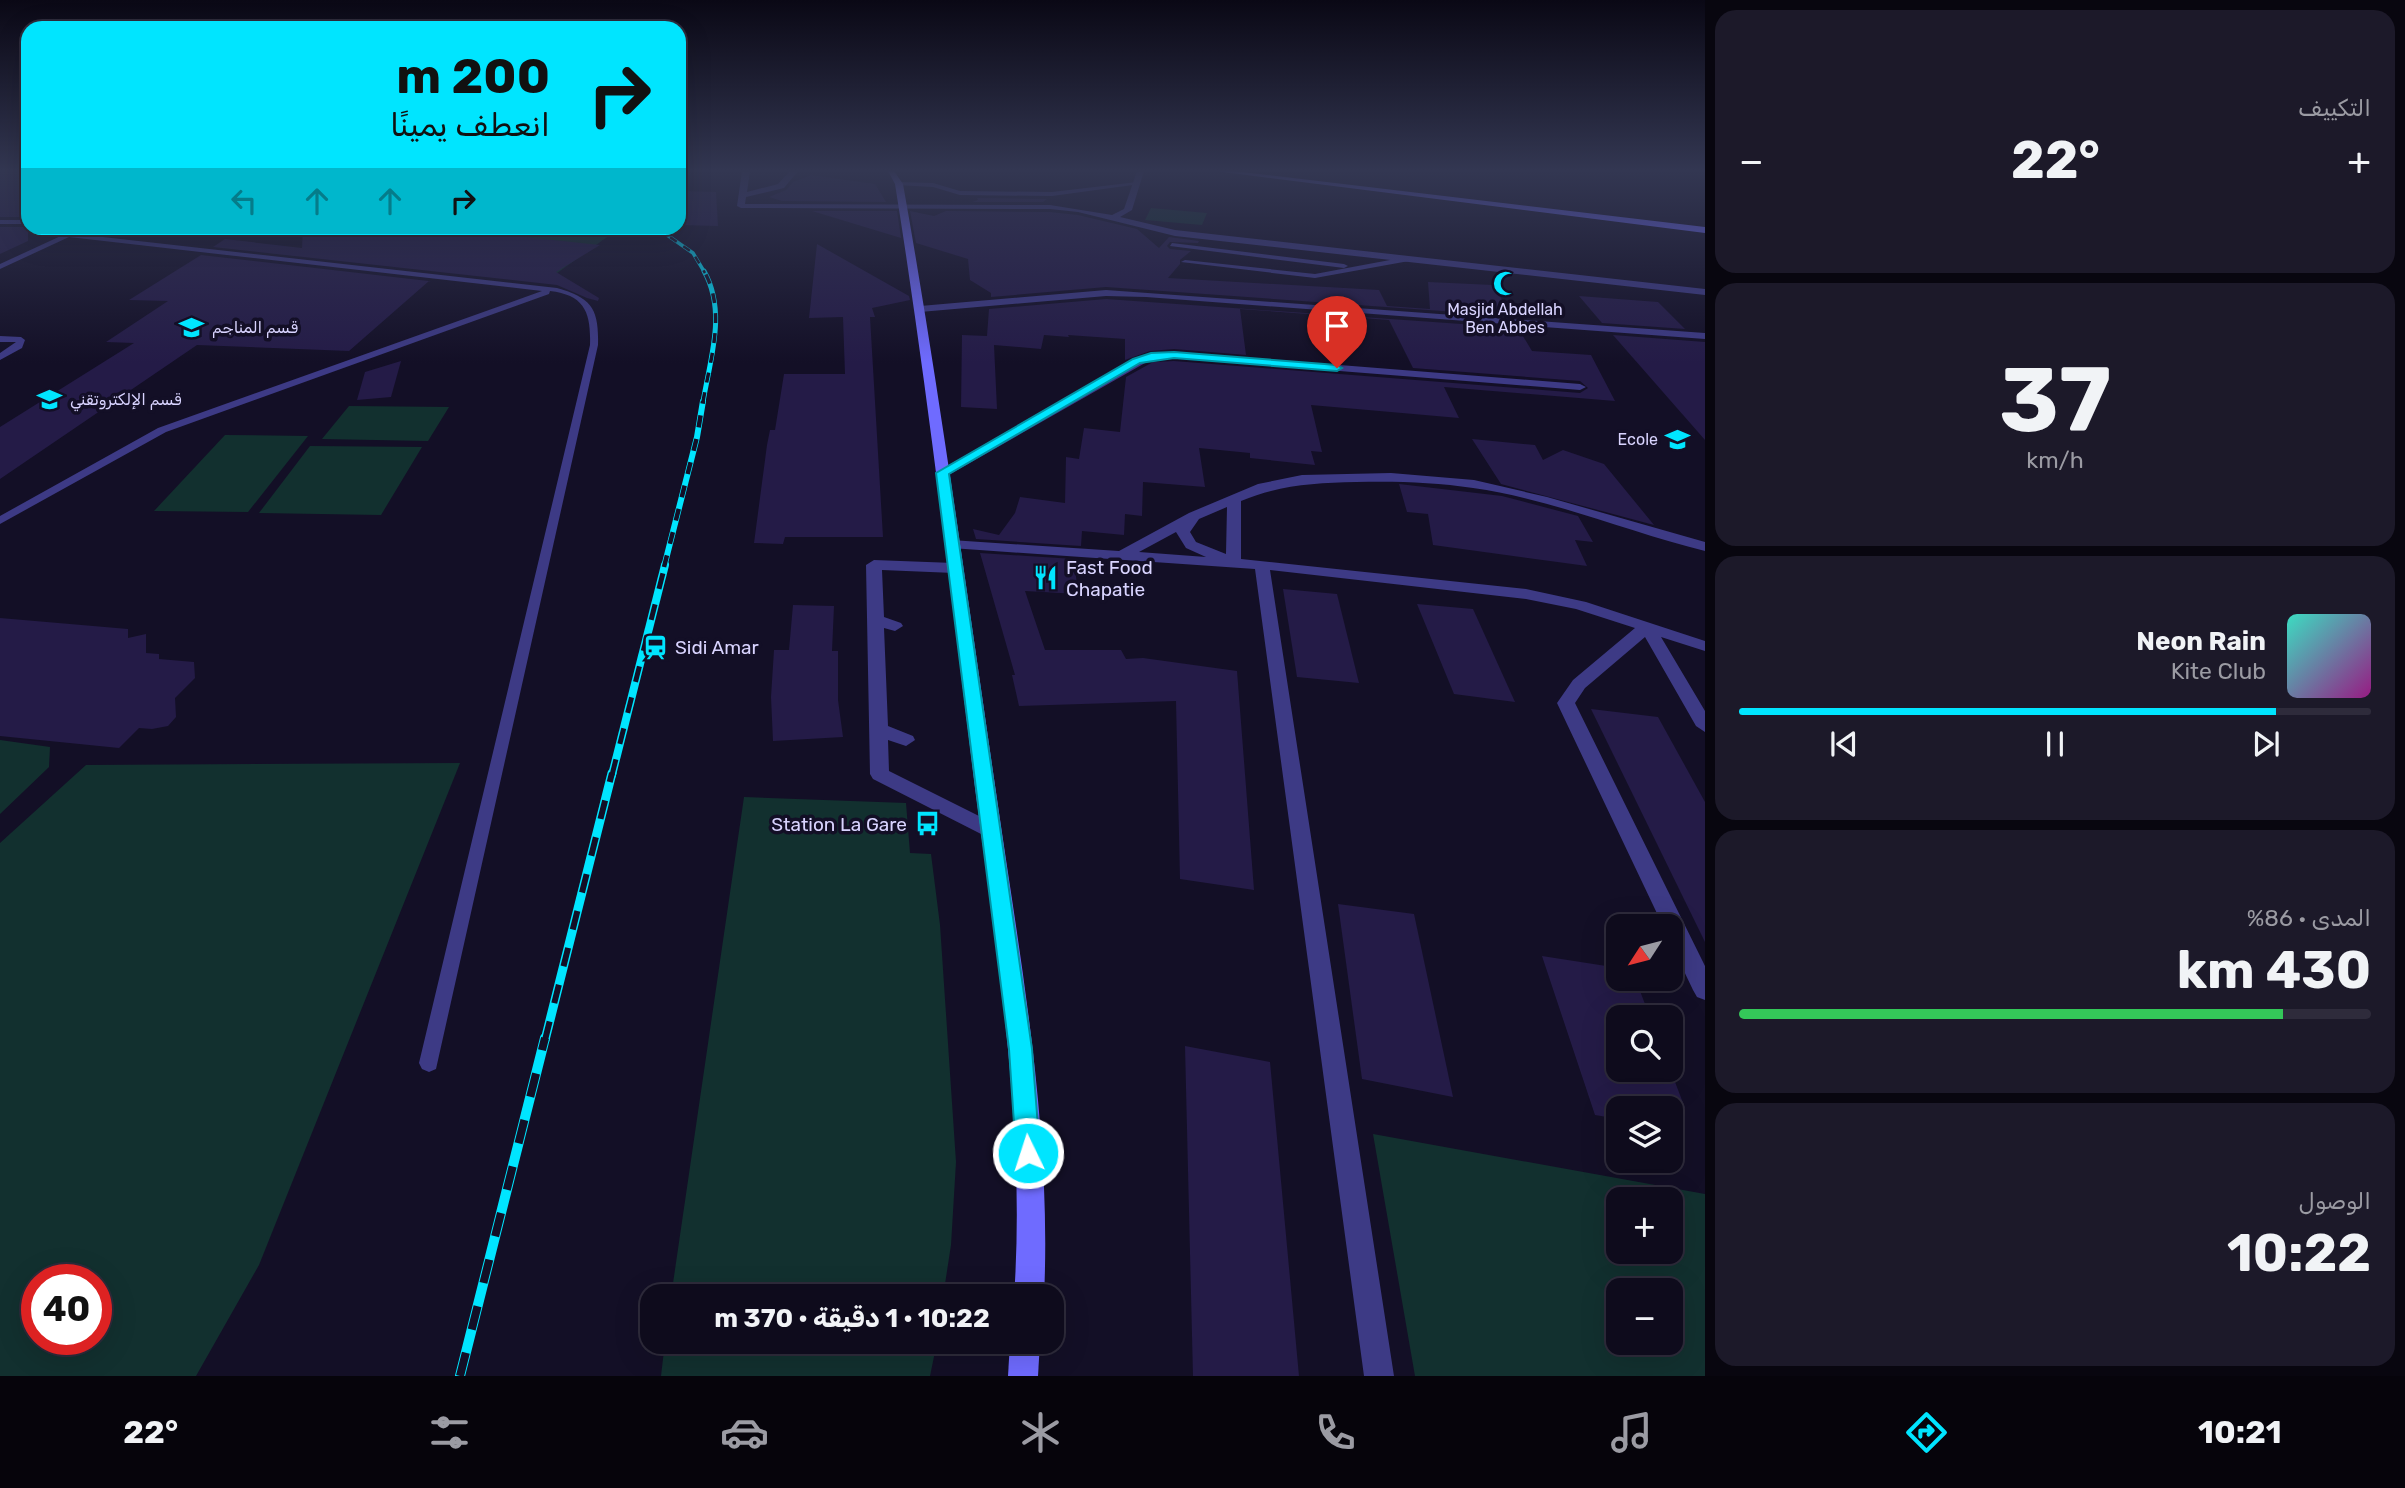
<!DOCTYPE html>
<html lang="ar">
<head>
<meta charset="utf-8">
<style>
  :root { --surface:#0e0b1c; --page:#1c1929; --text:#f1f3f6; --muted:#9b9ba3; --line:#2e2b3b; --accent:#00e5ff }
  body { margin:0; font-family:Rubik,Cairo,sans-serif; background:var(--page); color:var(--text); direction:rtl; height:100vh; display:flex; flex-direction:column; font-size:26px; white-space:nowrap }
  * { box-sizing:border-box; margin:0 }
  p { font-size:23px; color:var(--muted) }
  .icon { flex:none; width:38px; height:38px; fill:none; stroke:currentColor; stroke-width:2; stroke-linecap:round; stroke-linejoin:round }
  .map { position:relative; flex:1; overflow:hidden; direction:ltr }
  .side { display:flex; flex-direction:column; gap:10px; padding:10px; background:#08060f; width:700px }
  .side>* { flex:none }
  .banner { position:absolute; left:21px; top:21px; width:665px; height:214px; border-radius:21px; box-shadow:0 7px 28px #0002,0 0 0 2px var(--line); direction:rtl; background:#00e5ff; color:#111; overflow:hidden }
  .needle { width:46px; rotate:234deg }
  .tools { position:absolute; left:1606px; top:914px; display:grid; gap:14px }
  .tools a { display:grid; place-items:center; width:77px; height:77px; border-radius:14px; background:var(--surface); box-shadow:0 7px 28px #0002,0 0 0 2px var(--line); font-size:35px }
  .speed { position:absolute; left:21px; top:1264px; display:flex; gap:14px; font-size:35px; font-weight:700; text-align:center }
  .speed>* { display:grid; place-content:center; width:91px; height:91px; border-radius:50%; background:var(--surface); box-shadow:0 7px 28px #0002,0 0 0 2px var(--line); line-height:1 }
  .speed .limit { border:10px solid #d22; background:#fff; color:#111 }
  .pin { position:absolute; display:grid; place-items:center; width:60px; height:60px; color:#fff; margin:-72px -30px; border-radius:50% 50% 50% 0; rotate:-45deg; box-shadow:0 0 7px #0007 }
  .pin .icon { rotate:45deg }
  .me { position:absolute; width:77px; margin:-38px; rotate:356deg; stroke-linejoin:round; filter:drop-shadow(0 0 5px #0008) }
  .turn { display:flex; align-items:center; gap:24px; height:147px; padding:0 21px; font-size:32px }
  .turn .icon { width:91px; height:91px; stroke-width:2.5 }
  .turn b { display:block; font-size:49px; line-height:60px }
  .lanes { display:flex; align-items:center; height:66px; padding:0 21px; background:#0003; justify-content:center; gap:35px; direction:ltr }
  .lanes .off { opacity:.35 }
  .big { font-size:52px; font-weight:700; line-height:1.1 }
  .side .tile { flex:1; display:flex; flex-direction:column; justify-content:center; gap:10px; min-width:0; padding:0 24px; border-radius:21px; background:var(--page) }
  .side .dial { align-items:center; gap:0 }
  .dial b { font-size:91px; line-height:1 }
  .song { display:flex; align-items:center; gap:21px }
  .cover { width:84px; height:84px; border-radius:10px; background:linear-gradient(135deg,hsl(170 70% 55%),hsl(310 70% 35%)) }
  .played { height:7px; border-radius:4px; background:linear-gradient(90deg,var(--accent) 85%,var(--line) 85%) }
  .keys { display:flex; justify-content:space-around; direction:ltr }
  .heat { display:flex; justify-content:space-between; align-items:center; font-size:38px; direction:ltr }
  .charge { height:10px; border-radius:5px; background:linear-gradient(90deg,#34c759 86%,var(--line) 0) }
  .trip { position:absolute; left:640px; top:1284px; width:424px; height:70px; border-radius:21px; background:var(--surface); box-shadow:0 7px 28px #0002,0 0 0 2px var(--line); font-weight:700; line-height:70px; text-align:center; direction:rtl }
  .dock { display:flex; height:112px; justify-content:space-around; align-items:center; background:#06040b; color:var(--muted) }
  .dock .icon { width:49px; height:49px }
  .dock .active { color:var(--accent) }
  .dock b { font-size:32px; color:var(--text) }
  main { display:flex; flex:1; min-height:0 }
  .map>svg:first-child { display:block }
</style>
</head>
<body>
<main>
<section class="side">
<div class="tile"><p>التكييف</p>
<div class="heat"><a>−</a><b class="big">22°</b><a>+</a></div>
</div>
<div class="tile dial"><b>37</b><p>km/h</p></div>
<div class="tile">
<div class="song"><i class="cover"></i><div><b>Neon Rain</b><p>Kite Club</p></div></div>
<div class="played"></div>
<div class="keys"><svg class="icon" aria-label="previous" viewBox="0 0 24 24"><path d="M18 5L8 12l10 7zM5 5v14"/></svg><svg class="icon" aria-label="pause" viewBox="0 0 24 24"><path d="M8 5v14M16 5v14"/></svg><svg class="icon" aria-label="next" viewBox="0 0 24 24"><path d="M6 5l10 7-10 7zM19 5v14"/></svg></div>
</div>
<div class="tile"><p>المدى · 86%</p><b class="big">430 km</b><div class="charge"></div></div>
<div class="tile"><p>الوصول</p><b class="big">10:22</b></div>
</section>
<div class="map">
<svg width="1705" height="1376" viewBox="0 0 1705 1376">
  <rect width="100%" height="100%" fill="#130f26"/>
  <!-- green -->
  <g fill="#12302f" fill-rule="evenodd">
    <path d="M1151 208 1207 213 1202 225 1145 220Z"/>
    <path d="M385 228H571L614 232 546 281 330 258Z"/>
    <path d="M349 406 449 407 428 441 322 439Z"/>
    <path d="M225 435 308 436 248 512 154 511Z"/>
    <path d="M310 446 422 447 381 515 259 513Z"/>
    <path d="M0 740 50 747 49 767 0 814Z"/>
    <path d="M460 763 259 1265 196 1376H0V843L86 765ZM37 1279H96V1339H37Z"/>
    <path d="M744 797 906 803 910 853 931 854 940 925 956 1162 951 1245 943 1297H671Z"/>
    <path d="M1373 1134 1705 1194V1376H1415ZM1619 1199H1671V1251H1619ZM1619 1290H1671V1342H1619Z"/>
    <path d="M665 1342H937L930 1376H661Z"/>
  </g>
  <!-- building -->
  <g fill="#241b47">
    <rect x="0" y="171" width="28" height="46"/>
    <path d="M811 175 875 184 886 202 782 201 769 197 786 190 793 182Z"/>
    <path d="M679 191 716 192 718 226 679 225Z"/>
    <path d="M977 198 1047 199 1043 202H972L978 200Z"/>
    <path d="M812 211H897L901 238Z"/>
    <path d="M910 211 934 216 946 211 1050 212 1078 215 1137 229 1159 248 1169 237 1199 241 1198 243 1170 242 1167 246 1170 249 1191 251 1180 260V264L1168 278 1379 290 1387 306 1430 309 1428 282 1493 285 1512 316 1106 287 991 297V293L970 280 968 259 916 243Z"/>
    <path d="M0 227H28V241L0 254Z"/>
    <path d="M303 228H439L600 245 556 272 599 298 598 301 587 298 557 285 213 247 225 239 302 248Z"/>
    <path d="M817 244 909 296 910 300 872 308 875 317H870L883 537H785L783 544 754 543 767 445 770 430H775L784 374H845L843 317 809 318Z"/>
    <path d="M201 255 507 290 429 281 349 351 197 345 0 479V427L134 343 106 342 168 301 129 300Z"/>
    <path d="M1579 296 1658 302 1685 329 1602 323Z"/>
    <path d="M1106 299 1518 328 1532 351 1591 355 1615 401 1444 387 1459 418 1311 405 1322 452 1311 451 1315 465 1250 458V453L1199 448 1205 487 1143 482 1142 516 1125 514 1124 535 1082 531 1081 546 976 539 973 529 999 535 1015 513 1020 497 1065 503 1066 457 1079 459 1084 428 1120 432 1126 377 1153 362 1174 361 1580 393 1588 388 1580 381 1413 368 1389 320 1240 309 1246 355 1174 349 1150 351 1125 360V339L1068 335 1069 337 1044 335 1041 349 994 345 997 409 961 407 962 335 987 336 989 309Z"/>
    <path d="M1613 335 1705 342V440Z"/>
    <path d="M401 361 391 397 357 400 365 372Z"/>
    <path d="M1472 439 1535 445 1543 460 1563 450 1604 464 1654 525 1501 484Z"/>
    <path d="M1399 484 1502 496 1578 516 1593 542 1575 540 1587 566 1433 545 1428 514 1407 512Z"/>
    <path d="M980 553 1074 559 1078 594 1025 591 1045 650H1121L1126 659 1143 658 1237 671 1254 890 1180 879 1176 701 1019 706 1012 675H1015Z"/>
    <path d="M1283 589 1337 594 1359 683 1297 677Z"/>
    <path d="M1417 604 1473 609 1515 702 1454 694Z"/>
    <path d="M793 605 834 606 832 651H838V700L843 737 773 741 771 697 774 650H789Z"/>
    <path d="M0 618 128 629V638L146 634V653L159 654V659L194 662 195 678 175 698 176 717 168 726 152 729 139 728 119 748 0 736Z"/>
    <path d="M1591 709 1658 717 1705 802V942Z"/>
    <path d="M1338 904 1414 914 1453 1097 1362 1079Z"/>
    <path d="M1542 956 1619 968V978H1635L1650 1017H1619V1069H1670L1685 1108H1619V1119L1595 1115Z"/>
    <path d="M1185 1046 1270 1062 1299 1376H1193Z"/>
  </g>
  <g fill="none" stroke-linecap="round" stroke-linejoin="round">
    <!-- lane -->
    <g fill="#3d3a85" fill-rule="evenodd">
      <path d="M899 182 933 183 960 191 1052 192 1137 182 1140 184 1052 196 960 195 933 187 897 185Z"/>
      <rect x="0" y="220" width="28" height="4"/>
      <path d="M76 229 79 231 76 234 557 288C592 298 599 309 598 345L436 1069 429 1072 422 1069 419 1063 590 345C591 313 585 295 550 291L549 294 166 432 0 524V516L158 428 542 291 69 237 0 269V264Z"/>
      <path d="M1172 243 1344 264 1348 266 1344 268 1170 246Z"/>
      <path d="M1406 257H1409V261L1315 278 1181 262 1185 260 1315 274Z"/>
      <path d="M0 336 21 337 25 340 22 348 0 360V353L16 342H0Z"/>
    </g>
    <!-- street -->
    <g fill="#3d3a85" fill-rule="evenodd">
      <path d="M742 171H750L747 192 778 184 790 171H798L784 188 746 197 745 204 1050 205 1112 215 1124 209 1137 171H1144L1132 210 1120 217 1175 230 1705 289V295L1175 236 1078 212 1050 209 741 208 737 206Z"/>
      <path d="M1106 290 1705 333V339L1146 297 1106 296 920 312 915 309 920 306Z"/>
      <path d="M1174 352 1580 384 1586 387 1580 390 1174 358 1152 359 947 476 942 477 935 473 1133 359 1151 353Z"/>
      <path d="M1391 473 1474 480 1547 497 1705 542V551C1628 532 1552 499 1473 488 1434 482 1394 481 1356 482 1314 483 1279 485 1241 501V559L1526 589 1586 602 1705 641V651L1661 637 1705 711V732L1696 726 1645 637 1585 688 1575 703 1705 966V1000L1697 997 1693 990 1671 944V926H1663L1557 703 1573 680 1635 628 1576 609 1526 599 1270 570 1394 1376H1364L1255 569 951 548 944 544 951 540 1119 551 1189 513 1258 484 1302 475ZM1227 507 1226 554 1196 542 1190 532 1199 519ZM1176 532 1186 548 1206 557 1139 552Z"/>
      <path d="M874 560 954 563 962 568 954 573 882 570 884 617 901 623 903 626 895 631 884 628 888 726 913 736 915 740 906 746 888 740 889 771 997 825 1000 830 997 835 990 837 983 835 873 779 870 774 866 565Z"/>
    </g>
    <!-- secondary -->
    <g fill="#6f6bff" fill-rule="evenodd">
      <path d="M888 171H894L903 184C939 386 966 589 996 792 1020 959 1052 1128 1044 1297H1014C1026 1127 997 955 975 787 950 586 927 384 895 184Z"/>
      <path d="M1215 171H1234L1705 227V233Z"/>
      <path d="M1010 1342H1040L1038 1376H1008Z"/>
    </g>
    <defs>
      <path id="rail-far5" d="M657 228 693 253 705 273"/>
      <path id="rail-far4" d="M703 402C710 359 727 312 704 271"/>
      <path id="rail-far3" d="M664 567 697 437 703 401"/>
      <path id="rail-far2" d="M612 775 665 565"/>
      <path id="rail-far1" d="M545 1040 612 773"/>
      <path id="rail" d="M460 1376 545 1038"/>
    </defs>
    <!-- rail-far5 casing -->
    <use href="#rail-far5" stroke="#00e5ff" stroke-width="3.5"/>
    <!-- rail-far4 casing -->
    <use href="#rail-far4" stroke="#00e5ff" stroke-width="5"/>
    <!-- rail-far3 casing -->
    <use href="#rail-far3" stroke="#00e5ff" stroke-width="6"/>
    <!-- rail-far2 casing -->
    <use href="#rail-far2" stroke="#00e5ff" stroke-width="8"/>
    <!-- rail-far1 casing -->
    <use href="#rail-far1" stroke="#00e5ff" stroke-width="9"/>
    <!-- rail casing -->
    <use href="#rail" stroke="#00e5ff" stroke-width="10"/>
    <!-- rail-far5 -->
    <use href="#rail-far5" stroke="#130f26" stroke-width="2.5" stroke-dasharray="8" stroke-linecap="butt"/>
    <!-- rail-far4 -->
    <use href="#rail-far4" stroke="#130f26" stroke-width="3.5" stroke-dasharray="10" stroke-linecap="butt"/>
    <!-- rail-far3 -->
    <use href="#rail-far3" stroke="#130f26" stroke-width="4.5" stroke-dasharray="12" stroke-linecap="butt"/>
    <!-- rail-far2 -->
    <use href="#rail-far2" stroke="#130f26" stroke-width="5" stroke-dasharray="16" stroke-linecap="butt"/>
    <!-- rail-far1 -->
    <use href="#rail-far1" stroke="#130f26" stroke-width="6" stroke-dasharray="19" stroke-linecap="butt"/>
    <!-- rail -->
    <use href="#rail" stroke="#130f26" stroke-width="8" stroke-dasharray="24" stroke-linecap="butt"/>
  </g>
  <!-- sky -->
  <linearGradient id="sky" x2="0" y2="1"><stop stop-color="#0a0815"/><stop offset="0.47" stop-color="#333752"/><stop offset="1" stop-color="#333752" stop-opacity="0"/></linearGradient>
  <rect width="1705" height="363" fill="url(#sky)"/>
  <!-- route -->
  <path fill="#00e5ff" stroke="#0095a6" stroke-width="2" d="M1174 352 1337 365 1342 368 1337 371 1174 358 1140 363 949 474 1032 1049 1040 1153 1036 1161 1028 1165 1019 1161 1016 1153 1009 1049 936 473 1133 359 1151 353Z"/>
  <!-- icons -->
  <defs>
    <symbol id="mosque-bare" viewBox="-9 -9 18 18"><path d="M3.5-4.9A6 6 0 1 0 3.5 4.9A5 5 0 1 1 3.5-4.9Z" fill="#00e5ff" stroke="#130f26" stroke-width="2.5" paint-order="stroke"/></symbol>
    <symbol id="university-bare" viewBox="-9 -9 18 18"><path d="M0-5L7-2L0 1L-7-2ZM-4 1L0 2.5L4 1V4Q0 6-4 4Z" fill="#00e5ff" stroke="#130f26" stroke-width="2.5" paint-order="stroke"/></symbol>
    <symbol id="school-bare" viewBox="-9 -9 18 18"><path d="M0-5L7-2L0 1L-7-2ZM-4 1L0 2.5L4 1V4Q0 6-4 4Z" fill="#00e5ff" stroke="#130f26" stroke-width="2.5" paint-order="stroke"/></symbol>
    <symbol id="restaurant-bare" viewBox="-9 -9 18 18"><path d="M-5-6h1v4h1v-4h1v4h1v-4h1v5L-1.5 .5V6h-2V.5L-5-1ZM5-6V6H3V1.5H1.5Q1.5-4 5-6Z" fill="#00e5ff" stroke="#130f26" stroke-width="2.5" paint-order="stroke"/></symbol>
    <symbol id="station-bare" viewBox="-9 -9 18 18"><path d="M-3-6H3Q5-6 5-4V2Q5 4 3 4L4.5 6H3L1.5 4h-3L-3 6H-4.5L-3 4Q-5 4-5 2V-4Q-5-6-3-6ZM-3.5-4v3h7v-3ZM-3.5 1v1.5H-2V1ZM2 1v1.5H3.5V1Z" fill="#00e5ff" stroke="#130f26" stroke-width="2.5" paint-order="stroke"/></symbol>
    <symbol id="bus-bare" viewBox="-9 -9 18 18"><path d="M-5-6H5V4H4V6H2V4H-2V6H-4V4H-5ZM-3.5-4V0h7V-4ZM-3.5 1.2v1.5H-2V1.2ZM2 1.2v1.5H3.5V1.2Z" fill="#00e5ff" stroke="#130f26" stroke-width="2.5" paint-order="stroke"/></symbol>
  </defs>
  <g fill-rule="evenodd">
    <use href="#mosque-bare" x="1488" y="266" width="35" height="35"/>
    <use href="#university-bare" x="174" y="310" width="35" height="35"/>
    <use href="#university-bare" x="32" y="382" width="35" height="35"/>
    <use href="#school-bare" x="1660" y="422" width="35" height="35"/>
    <use href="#restaurant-bare" x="1028" y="560" width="35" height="35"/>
    <use href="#station-bare" x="638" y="630" width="35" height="35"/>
    <use href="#bus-bare" x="910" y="806" width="35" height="35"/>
  </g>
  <g text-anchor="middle" stroke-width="7" stroke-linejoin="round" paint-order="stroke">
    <!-- far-poi labels -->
    <g font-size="16" fill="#d9d4ff" stroke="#130f26" text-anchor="start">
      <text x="1505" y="315" text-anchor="middle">Masjid Abdellah<tspan x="1505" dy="18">Ben Abbes</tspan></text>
      <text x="212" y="333">قسم المناجم</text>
      <text x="70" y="405">قسم الإلكتروتقني</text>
      <text x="1658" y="445" text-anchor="end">Ecole</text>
    </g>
    <!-- poi labels -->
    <g font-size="19" fill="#d9d4ff" stroke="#130f26" text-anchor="start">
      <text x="1066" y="574">Fast Food<tspan x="1066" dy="22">Chapatie</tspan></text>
      <text x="675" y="654">Sidi Amar</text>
      <text x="907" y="831" text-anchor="end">Station La Gare</text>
    </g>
  </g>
</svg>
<div class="tools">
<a><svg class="needle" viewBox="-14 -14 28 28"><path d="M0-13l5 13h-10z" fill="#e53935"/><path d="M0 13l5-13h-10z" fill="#9b9ba3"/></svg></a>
<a><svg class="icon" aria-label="search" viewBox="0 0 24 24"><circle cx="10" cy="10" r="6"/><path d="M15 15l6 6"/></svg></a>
<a><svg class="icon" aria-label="layers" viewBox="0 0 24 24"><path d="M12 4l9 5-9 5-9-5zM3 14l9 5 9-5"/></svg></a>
<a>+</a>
<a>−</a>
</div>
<div class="speed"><div class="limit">40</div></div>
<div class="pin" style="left:1337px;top:368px;background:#d93025"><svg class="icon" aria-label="arrive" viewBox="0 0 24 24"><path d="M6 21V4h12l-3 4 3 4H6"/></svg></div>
<svg class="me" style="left:1028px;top:1153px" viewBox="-20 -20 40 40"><circle r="17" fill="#00e5ff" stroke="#fff" stroke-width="3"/><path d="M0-11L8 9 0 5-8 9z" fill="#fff"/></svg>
<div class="trip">10:22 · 1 دقيقة · 370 m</div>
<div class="banner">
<div class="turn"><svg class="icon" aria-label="right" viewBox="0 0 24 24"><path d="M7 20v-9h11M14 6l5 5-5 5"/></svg><div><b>200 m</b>انعطف يمينًا</div></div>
<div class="lanes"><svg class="icon off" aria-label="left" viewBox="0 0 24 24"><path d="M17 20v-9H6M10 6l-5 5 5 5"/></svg><svg class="icon off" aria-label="ahead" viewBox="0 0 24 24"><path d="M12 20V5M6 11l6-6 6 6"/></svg><svg class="icon off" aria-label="ahead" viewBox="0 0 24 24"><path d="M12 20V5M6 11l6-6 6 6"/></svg><svg class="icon" aria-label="right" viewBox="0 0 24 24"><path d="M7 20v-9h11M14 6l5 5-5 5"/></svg></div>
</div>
</div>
</main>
<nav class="dock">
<b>10:21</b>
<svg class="icon active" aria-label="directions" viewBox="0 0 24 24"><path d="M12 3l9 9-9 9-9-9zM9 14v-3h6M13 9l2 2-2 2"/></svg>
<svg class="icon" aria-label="music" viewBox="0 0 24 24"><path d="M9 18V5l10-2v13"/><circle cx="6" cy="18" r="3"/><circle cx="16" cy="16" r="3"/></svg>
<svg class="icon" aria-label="phone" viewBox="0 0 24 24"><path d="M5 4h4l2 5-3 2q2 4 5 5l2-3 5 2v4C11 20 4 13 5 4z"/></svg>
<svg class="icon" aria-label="climate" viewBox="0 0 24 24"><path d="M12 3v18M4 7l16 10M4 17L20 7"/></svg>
<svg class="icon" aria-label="car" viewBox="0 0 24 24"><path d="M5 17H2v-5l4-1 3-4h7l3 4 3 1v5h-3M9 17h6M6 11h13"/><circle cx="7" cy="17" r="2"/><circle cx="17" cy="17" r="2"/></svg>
<svg class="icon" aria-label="filters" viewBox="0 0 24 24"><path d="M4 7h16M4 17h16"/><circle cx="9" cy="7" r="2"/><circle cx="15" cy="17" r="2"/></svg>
<b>22°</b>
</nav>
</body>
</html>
